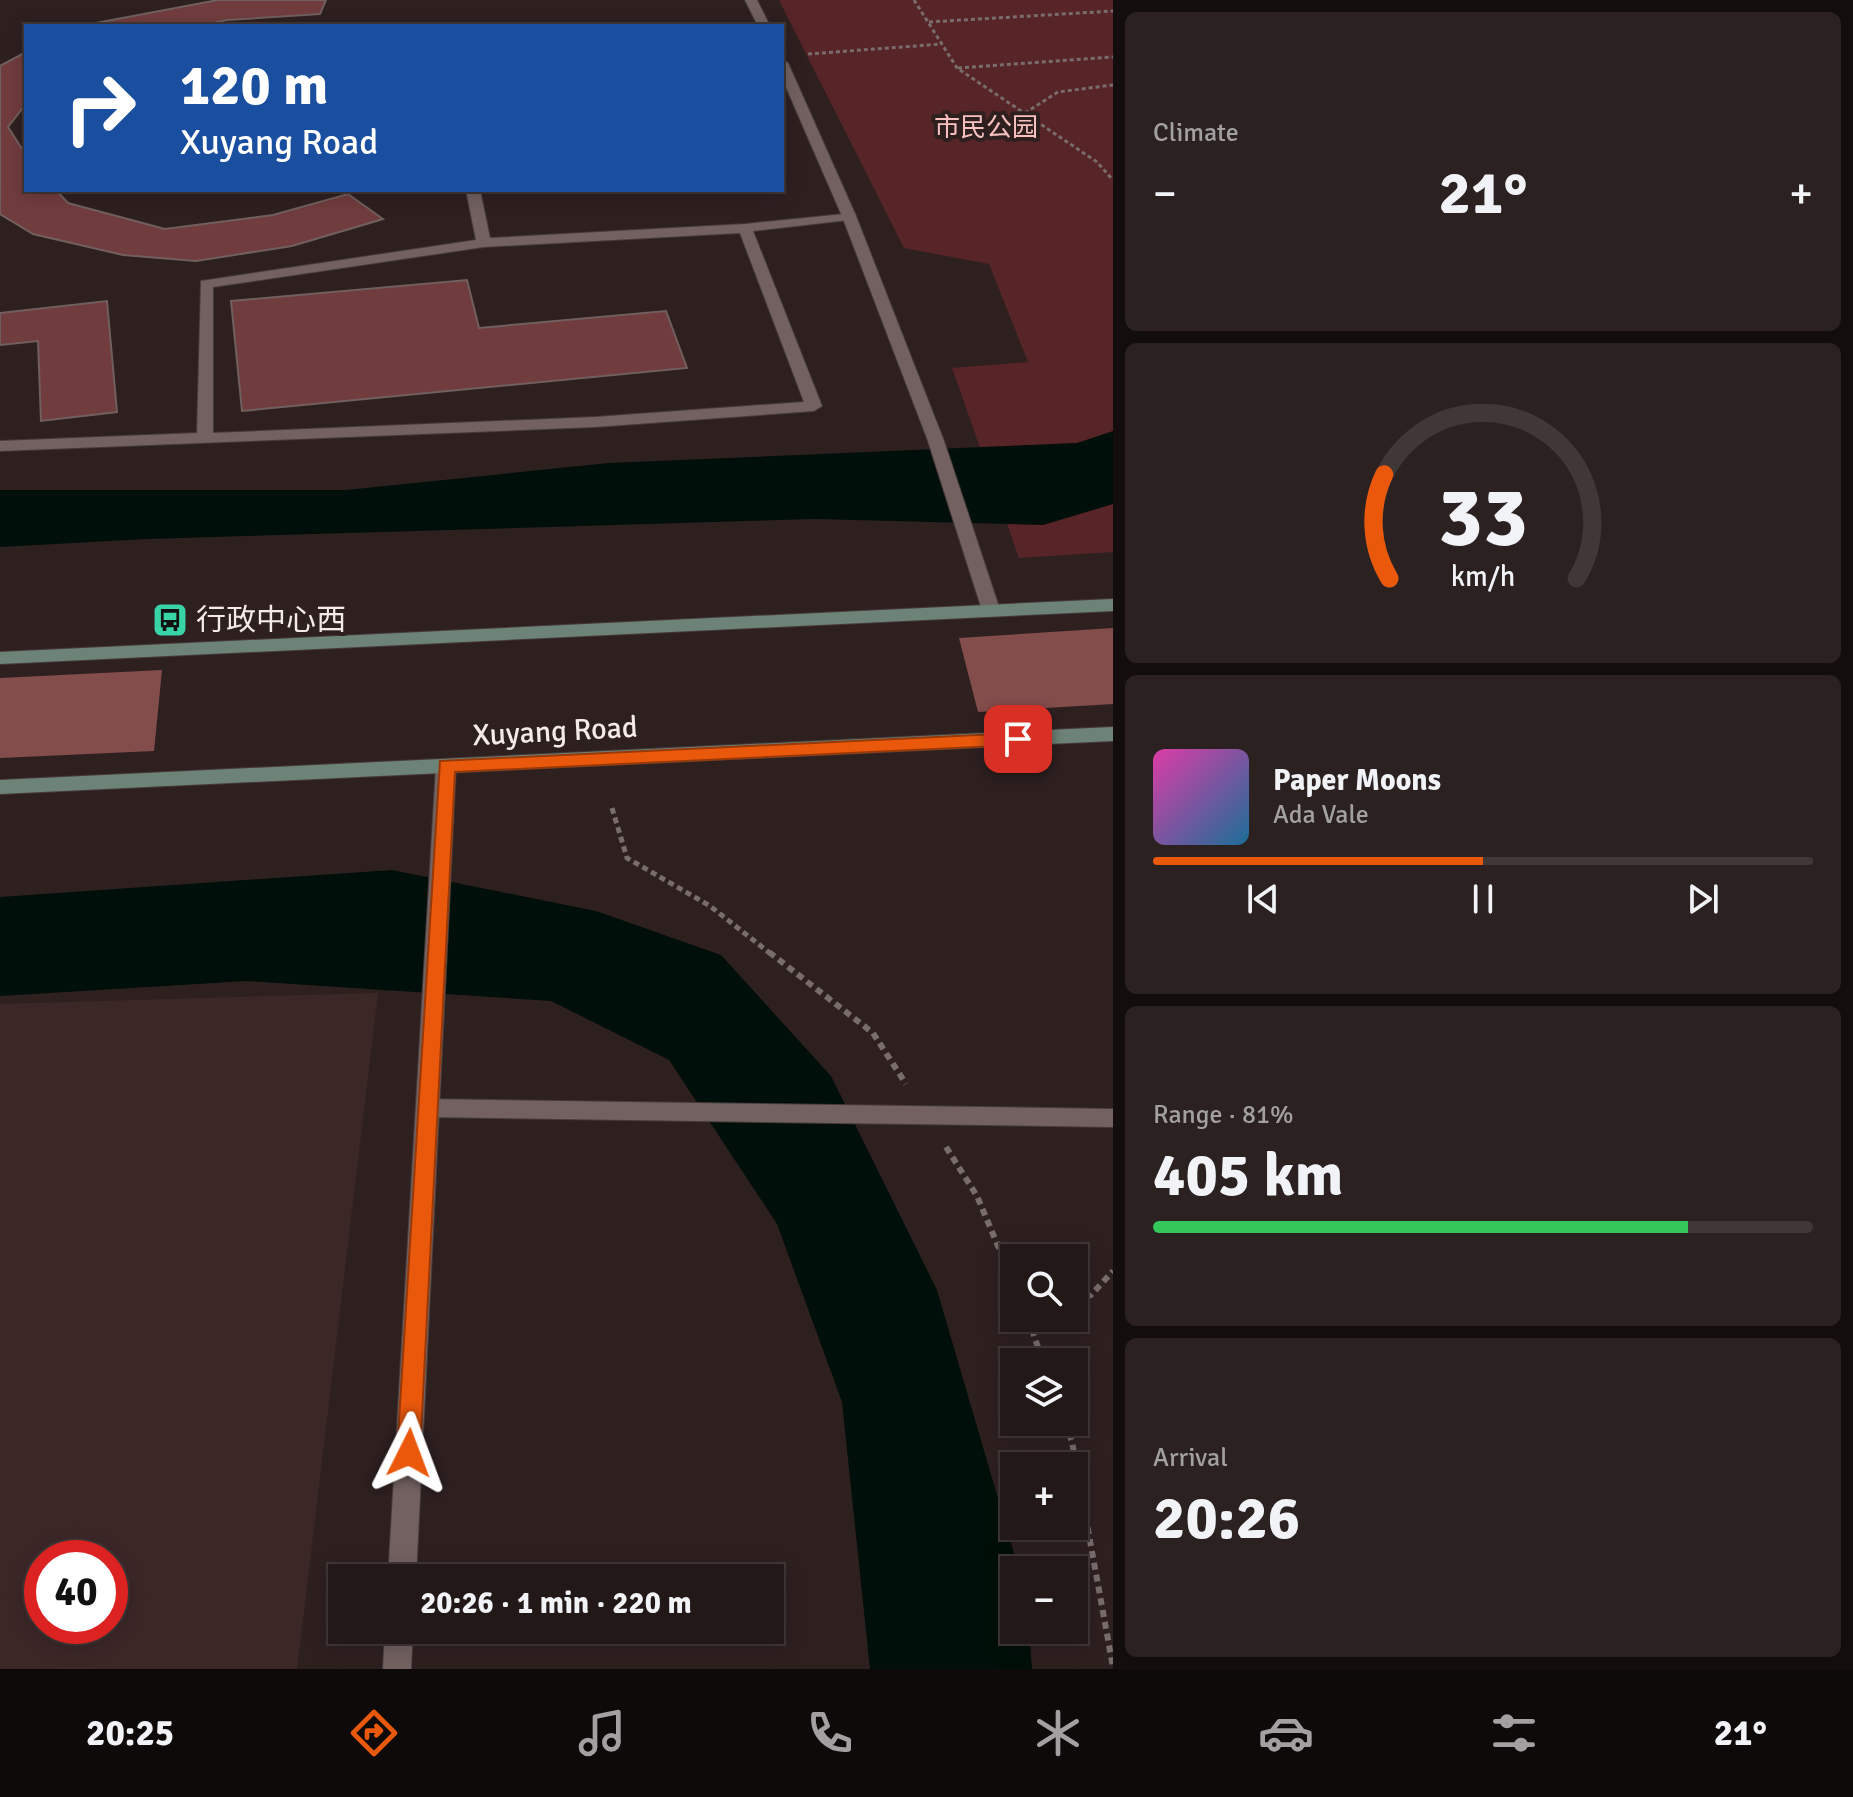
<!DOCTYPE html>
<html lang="en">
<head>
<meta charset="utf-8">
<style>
  :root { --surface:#231818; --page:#2b2121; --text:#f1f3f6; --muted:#a3a0a2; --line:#403737; --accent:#ea580c }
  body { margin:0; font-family:Signika,"Noto Sans SC",sans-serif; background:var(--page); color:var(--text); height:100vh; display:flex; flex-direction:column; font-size:30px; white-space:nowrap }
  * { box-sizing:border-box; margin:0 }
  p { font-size:26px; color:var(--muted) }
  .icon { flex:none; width:44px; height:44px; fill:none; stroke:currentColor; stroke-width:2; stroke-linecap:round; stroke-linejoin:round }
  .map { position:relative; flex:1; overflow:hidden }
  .sheet { display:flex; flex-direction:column; gap:12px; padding:12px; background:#130d0d; width:740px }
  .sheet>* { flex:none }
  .hud { position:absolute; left:24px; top:24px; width:760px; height:168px; border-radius:0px; box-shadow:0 4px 20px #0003,0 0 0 2px var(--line); background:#1a4fa0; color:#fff; overflow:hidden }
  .controls { position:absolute; left:1000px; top:1244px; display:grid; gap:16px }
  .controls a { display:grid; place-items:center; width:88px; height:88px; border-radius:0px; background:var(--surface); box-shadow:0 4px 20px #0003,0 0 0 2px var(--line); font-size:40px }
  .speed { position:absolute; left:24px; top:1540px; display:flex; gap:16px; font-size:40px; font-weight:700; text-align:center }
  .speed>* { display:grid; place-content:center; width:104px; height:104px; border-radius:50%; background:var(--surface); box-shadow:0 4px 20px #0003,0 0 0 2px var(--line); line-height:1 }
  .speed .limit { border:12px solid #d22; background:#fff; color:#111 }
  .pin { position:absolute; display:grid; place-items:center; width:68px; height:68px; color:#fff; margin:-34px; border-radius:16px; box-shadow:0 4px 12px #0006 }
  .me { position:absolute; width:88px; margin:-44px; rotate:3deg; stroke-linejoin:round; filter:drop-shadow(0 0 6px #0008) }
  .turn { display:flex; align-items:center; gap:28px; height:168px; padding:0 24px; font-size:36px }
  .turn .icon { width:104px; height:104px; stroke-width:2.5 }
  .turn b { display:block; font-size:56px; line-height:68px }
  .big { font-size:60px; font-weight:700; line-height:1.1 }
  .sheet .tile { flex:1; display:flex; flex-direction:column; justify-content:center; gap:12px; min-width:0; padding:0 28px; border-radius:12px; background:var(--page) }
  .sheet .dial { align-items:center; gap:0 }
  .dial svg { height:208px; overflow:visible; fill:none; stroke:var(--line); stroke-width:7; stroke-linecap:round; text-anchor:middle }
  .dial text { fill:var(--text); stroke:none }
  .song { display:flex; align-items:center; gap:24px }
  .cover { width:96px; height:96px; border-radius:12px; background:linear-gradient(135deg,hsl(320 70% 55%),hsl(200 70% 35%)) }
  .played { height:8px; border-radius:4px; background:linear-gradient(90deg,var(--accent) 50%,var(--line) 50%) }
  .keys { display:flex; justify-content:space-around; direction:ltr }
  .heat { display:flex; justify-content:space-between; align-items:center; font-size:44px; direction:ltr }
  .charge { height:12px; border-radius:6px; background:linear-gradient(90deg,#34c759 81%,var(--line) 0) }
  .trip { position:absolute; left:328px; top:1564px; width:456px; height:80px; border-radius:0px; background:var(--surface); box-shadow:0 4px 20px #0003,0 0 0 2px var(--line); font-weight:700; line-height:80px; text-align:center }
  .dock { display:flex; height:128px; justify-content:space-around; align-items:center; background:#0e0a0a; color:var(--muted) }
  .dock .icon { width:56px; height:56px }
  .dock .current { color:var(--accent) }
  .dock b { font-size:36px; color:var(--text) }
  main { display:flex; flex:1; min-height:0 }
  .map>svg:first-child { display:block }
</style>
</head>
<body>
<main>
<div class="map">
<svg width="1113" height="1669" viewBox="0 0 1113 1669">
  <rect width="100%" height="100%" fill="#2f2020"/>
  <!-- built -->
  <path fill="#3c2727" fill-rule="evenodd" d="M378 993 297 1669H0V1004ZM42 1558H110V1626H42Z"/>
  <!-- green -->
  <path fill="#572527" d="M779 0H1113V552L1019 558 952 368 1028 362 989 264 904 248Z"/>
  <!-- forest -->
  <g fill="#834d4c">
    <path d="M1113 628V704L978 712 959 638Z"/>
    <path d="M162 670 154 751 0 758V678Z"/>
  </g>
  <!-- water -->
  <g fill="#000f09">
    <path d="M1113 431V504L1043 525 815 519 147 539 0 547V490H346L609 463 1077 443Z"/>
    <path d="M392 870 596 911 721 955 831 1076 937 1290 1019 1570H1014V1630H1029L1032 1669H870L842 1402 777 1224 669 1060 551 1001 247 981 0 996V897Z"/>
  </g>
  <!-- building -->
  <g fill="#713c3d" stroke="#705f5e" stroke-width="2">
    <path d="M218 0H326L320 14 227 20 199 26H80Z"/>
    <path d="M26 52V104L8 127 26 155V190H56L68 203 165 229 273 215 348 194 383 219 292 246 196 261 123 255 33 234 0 214V66Z"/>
    <path d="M467 280 479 328 666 311 687 368 242 411 231 301Z"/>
    <path d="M107 301 117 412 41 421 38 341 0 345V313Z"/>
  </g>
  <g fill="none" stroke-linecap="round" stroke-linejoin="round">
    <defs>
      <path id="service" d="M466 190H480L490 238 745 224 854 213 856 216 849 220 753 231 822 406 814 411 595 427 0 451V441L197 433 201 281 476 240ZM740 233 804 402 595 417 213 433V287L484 247Z"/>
      <path id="minor" d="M427 1099 1113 1109V1127L427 1117 419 1115 416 1108 419 1101Z"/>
      <g id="tertiary">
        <path d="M745 0H757L770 26H758Z"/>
        <path d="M782 59 788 63 856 216 944 441 1000 610 997 614H985L982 610 928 441 842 216 782 78Z"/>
        <path d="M446 759 456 766 416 1578H388L436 766Z"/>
        <path d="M385 1630H413L411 1669H383Z"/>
      </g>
      <g id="secondary">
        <path d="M1113 599V611L0 664V652Z"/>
        <path d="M1113 727V741L0 794V780Z"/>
      </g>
    </defs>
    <!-- service casing -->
    <use href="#service" stroke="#473b3b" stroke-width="2"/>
    <!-- minor casing -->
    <use href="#minor" stroke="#473b3b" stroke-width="2"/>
    <!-- tertiary casing -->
    <use href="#tertiary" stroke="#473b3b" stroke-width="2"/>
    <!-- secondary casing -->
    <use href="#secondary" stroke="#473b3b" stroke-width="2"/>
    <!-- path-far2 -->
    <g stroke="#796c6c" stroke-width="3" stroke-dasharray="4 3" stroke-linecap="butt">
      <path d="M914 0 957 68 1097 162 1113 180"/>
      <path d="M929 22 1113 11"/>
      <path d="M808 54 942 44"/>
      <path d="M958 68 1113 57"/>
      <path d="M1025 113 1058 92 1113 85"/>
    </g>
    <!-- path-far1 -->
    <path stroke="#796c6c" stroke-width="5" stroke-dasharray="6 4" stroke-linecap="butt" d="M612 808 627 858 710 906 771 954"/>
    <!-- path -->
    <g stroke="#796c6c" stroke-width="6" stroke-dasharray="7 5" stroke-linecap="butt">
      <path d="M769 952 873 1033 906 1084"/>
      <path d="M946 1147 977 1196 1014 1284"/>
      <path d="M1074 1300 1091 1295 1113 1271"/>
      <path d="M1028 1318 1043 1362"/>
      <path d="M1065 1422 1072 1442 1113 1667"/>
    </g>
    <!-- service -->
    <use href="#service" fill="#726160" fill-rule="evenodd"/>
    <!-- minor -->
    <use href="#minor" fill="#726160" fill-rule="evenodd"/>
    <!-- tertiary -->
    <use href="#tertiary" fill="#726160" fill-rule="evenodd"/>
    <!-- secondary -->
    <use href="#secondary" fill="#6e8377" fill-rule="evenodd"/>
  </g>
  <!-- route -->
  <path fill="#ea580c" stroke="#983908" stroke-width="2" d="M1018 733 1026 739 1018 745 455 772 420 1453 417 1460 409 1464 400 1460 397 1453 440 761Z"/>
  <!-- icons -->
  <defs>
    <symbol id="bus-square" viewBox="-11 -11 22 22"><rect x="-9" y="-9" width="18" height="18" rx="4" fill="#38d4a6" stroke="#2f2020"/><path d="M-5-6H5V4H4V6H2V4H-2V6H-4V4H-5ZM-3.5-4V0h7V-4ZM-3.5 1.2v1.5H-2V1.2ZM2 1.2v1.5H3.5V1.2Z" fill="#111"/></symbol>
  </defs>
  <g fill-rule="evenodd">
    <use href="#bus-square" x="150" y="600" width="40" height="40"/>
  </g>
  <g text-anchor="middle" stroke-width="8" stroke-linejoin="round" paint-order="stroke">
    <!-- far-park labels -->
    <g font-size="26" fill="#f8c1c0" stroke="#2f2020">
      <text x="986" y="136">市民公园</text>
    </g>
    <!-- poi labels -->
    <g font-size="30" fill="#f4eae9" stroke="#2f2020" text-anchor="start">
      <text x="196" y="630">行政中心西</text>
    </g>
    <!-- street labels -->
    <g font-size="30" fill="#f4eae9" stroke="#2f2020">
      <text transform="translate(555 731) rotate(-3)" y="10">Xuyang Road</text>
    </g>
  </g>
</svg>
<div class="controls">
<a><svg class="icon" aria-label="search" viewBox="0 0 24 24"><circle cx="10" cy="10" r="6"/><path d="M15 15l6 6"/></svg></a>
<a><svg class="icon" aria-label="layers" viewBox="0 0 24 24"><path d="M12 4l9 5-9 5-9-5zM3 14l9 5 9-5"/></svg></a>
<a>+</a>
<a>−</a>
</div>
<div class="speed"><div class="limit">40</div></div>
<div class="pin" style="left:1018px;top:739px;background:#d93025"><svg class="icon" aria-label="arrive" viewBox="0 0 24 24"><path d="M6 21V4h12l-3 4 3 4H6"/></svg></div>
<svg class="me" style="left:409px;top:1453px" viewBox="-20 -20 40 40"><path d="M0-17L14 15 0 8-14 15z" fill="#ea580c" stroke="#fff" stroke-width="4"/></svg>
<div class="trip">20:26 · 1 min · 220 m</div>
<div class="hud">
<div class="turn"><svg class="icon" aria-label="right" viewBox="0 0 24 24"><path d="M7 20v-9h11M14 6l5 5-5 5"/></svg><div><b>120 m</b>Xuyang Road</div></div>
</div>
</div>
<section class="sheet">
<div class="tile"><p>Climate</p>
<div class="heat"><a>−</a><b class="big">21°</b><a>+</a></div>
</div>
<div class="tile dial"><svg viewBox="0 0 100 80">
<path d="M14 69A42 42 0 1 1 86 69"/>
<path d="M14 69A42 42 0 0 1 12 29" stroke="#ea580c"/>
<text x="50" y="56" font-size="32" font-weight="700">33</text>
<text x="50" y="72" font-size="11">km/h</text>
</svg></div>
<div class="tile">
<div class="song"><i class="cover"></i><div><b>Paper Moons</b><p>Ada Vale</p></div></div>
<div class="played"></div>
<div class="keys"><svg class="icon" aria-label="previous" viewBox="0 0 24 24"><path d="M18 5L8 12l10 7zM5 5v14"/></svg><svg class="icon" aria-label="pause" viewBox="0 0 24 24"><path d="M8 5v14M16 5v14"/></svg><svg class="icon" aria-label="next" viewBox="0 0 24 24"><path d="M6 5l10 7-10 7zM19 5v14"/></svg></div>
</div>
<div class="tile"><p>Range · 81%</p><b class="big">405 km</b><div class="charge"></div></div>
<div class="tile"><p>Arrival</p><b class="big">20:26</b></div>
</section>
</main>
<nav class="dock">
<b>20:25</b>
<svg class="icon current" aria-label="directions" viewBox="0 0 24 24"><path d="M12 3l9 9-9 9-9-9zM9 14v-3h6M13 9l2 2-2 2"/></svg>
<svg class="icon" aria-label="music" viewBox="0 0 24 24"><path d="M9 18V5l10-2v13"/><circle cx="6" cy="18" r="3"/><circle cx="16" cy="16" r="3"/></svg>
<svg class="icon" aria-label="phone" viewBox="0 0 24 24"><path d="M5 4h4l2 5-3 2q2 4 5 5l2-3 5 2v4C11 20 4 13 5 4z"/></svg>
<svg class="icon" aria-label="climate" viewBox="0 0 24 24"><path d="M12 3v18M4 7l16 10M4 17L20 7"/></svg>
<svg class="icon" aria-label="car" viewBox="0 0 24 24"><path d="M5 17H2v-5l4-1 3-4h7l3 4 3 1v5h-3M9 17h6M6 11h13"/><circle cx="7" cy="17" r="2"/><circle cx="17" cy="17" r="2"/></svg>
<svg class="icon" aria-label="filters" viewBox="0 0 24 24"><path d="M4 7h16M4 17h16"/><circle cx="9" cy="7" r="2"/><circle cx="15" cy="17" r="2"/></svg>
<b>21°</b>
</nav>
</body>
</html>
